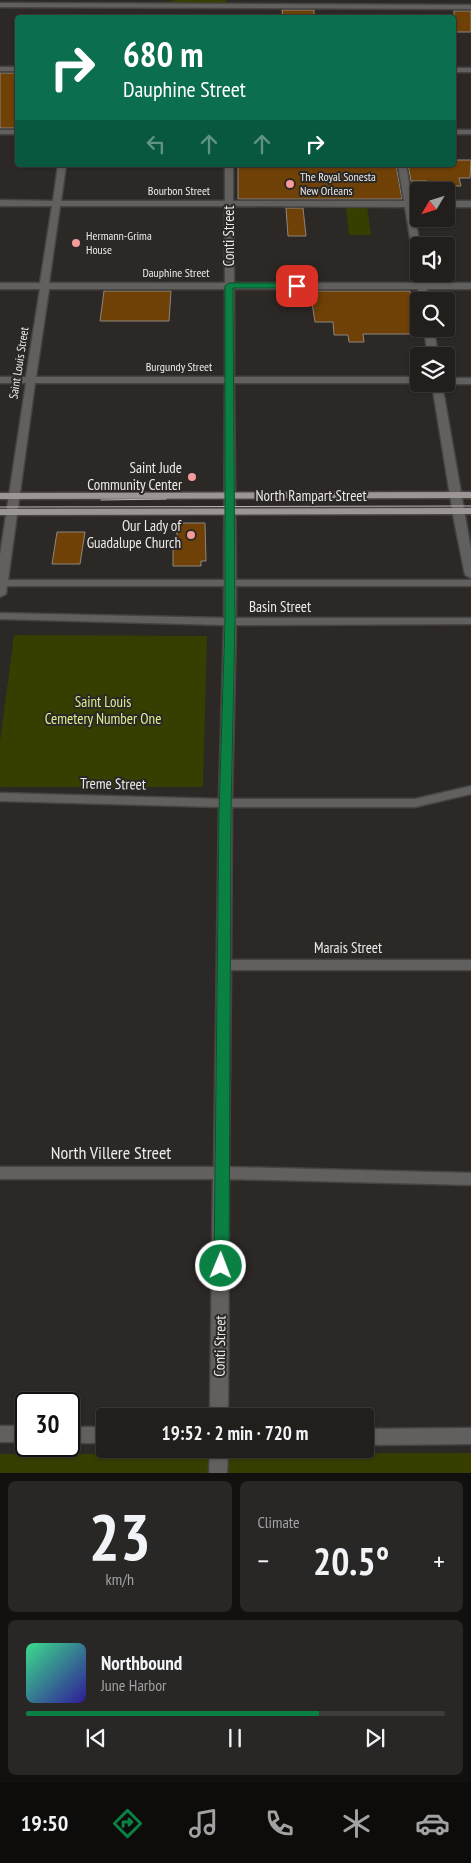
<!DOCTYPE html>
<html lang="en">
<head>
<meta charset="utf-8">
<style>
  :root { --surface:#211e1c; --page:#292725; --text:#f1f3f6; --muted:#a2a2a3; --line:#3e3c3b; --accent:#0b8043 }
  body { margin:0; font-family:"PT Sans Narrow",sans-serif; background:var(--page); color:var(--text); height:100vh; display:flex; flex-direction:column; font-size:19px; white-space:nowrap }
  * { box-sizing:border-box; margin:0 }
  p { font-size:16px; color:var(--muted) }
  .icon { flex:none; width:28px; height:28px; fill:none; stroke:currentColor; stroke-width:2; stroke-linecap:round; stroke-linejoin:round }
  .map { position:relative; height:1473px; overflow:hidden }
  .sheet { display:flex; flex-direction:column; gap:8px; padding:8px; background:#12100f; flex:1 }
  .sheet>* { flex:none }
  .guide { position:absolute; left:15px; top:15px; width:441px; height:152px; border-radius:5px; box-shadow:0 1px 4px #0004,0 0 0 1px var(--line); background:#0b6e4f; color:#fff; overflow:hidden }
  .needle { width:32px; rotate:232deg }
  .fabs { position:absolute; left:410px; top:182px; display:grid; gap:10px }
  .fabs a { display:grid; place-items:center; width:45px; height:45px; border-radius:5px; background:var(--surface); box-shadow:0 1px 4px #0004,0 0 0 1px var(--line); font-size:25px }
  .speed { position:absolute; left:15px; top:1392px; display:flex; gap:10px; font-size:25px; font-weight:700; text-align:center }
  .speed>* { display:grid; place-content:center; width:65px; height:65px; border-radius:50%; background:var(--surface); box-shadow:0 1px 4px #0004,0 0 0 1px var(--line); line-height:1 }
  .speed .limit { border:2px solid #111; border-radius:8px; background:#fff; color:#111 }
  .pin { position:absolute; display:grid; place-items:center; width:42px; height:42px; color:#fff; margin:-21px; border-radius:10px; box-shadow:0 2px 8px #0006 }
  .me { position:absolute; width:55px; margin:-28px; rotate:1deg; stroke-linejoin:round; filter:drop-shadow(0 0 4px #0008) }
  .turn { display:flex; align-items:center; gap:18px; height:105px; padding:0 25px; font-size:22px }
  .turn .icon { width:65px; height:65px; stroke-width:2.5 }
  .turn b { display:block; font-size:35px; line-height:42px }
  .lanes { display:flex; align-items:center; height:48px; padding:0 25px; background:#0003; justify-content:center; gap:25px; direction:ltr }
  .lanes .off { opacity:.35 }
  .big { font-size:38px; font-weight:800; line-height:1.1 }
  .sheet .card { flex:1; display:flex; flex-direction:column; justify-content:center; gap:8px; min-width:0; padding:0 18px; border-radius:8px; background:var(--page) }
  .sheet .dial { align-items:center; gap:0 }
  .dial b { font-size:65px; line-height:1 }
  .song { display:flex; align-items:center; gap:15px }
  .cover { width:60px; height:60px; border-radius:8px; background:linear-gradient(135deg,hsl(150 70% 55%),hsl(250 70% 35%)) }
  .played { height:5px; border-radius:2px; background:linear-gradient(90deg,var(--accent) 70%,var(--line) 70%) }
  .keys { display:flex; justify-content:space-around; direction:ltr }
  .heat { display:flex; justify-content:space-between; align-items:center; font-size:28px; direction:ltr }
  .sheet .tiles { flex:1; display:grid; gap:8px; grid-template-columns:1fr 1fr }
  .card:last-child { grid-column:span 2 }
  .trip { position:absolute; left:96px; top:1408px; width:278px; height:50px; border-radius:5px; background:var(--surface); box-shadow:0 1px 4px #0004,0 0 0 1px var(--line); font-weight:800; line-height:50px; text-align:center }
  .tab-bar { display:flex; height:80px; justify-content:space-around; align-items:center; background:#0d0c0b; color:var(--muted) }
  .tab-bar .icon { width:35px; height:35px }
  .tab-bar .current { color:var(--accent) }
  .tab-bar b { font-size:22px; color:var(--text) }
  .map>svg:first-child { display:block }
</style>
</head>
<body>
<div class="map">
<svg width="471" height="1473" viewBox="0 0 471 1473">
  <rect width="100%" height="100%" fill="#2c2825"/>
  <!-- green -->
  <g fill="#373e00">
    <path d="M177 0H226V4H155Z"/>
    <path d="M346 207H367L371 235H349Z"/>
    <path d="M14 635 207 636 203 787H0V742Z"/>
    <path d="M471 1453V1473H0V1454Z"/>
  </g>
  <!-- building -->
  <g fill="#6f4107" stroke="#8a8681">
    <path d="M282 10H314V18H283Z"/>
    <rect x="454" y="11" width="17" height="21"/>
    <rect x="0" y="73" width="18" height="55"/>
    <path d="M454 160H471L470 178H459L461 186H428L427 181H411L408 165H454Z"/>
    <path d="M238 165H396L402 199H238Z"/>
    <path d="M286 208H303L306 236H288Z"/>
    <path d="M104 291H171L169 321H100Z"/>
    <path d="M300 291H410L416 334H363L364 342H349L348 335H334L333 322H315L312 303H301Z"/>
    <path d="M177 523H205L206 561H201V566H173V547H177Z"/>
    <path d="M57 532H85L80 564H52Z"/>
  </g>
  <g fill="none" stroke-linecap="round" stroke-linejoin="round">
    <defs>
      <g id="minor">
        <path d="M0 3 471 5V9L0 7Z"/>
        <rect x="0" y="67" width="18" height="4"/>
        <rect x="454" y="68" width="17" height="4"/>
        <rect x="0" y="130" width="18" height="4"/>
        <rect x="454" y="130" width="17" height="4"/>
        <path d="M58 165H66L61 201H225V165H233V201H404L398 165H406L412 201H419V207H413L420 246 419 271 415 268 405 207 233 206 234 283H417L415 274 419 272V274H425L426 283H471V289H427L428 301H420L418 289H234V377H419V383H234L236 580H471V586H236V618H471V624L236 625 232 799H415L471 786V794L415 807H232L231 960H471V970H231L229 1167 471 1173V1185L229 1179 228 1416H210L213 1179H0V1167H214L219 807 0 801V793L219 799 224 625 0 619V613L224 618V586H7L6 594 0 597V555L26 383H0V377H26L40 289H0V283H40L52 206H0V200L53 201ZM60 206H225V283H49ZM49 289H225V377H36ZM35 383H225L224 580H8Z"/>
        <rect x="446" y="201" width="25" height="6"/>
        <path d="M424 329H434L438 356H428Z"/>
        <rect x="446" y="378" width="25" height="6"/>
        <path d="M432 384H442L471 550V578L465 575 454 520Z"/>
        <rect x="0" y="1426" width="26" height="16"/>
        <rect x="69" y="1427" width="36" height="16"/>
        <path d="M471 1428V1444L365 1445V1429Z"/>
        <path d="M210 1449H228L227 1473H209Z"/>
      </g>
      <g id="major">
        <path d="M471 492V498L0 499V493Z"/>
        <path d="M471 508V514L0 515V509Z"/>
      </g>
    </defs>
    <!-- minor casing -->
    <use href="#minor" stroke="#474340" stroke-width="3"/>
    <!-- major casing -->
    <use href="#major" stroke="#474340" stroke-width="3"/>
    <!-- minor -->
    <use href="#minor" fill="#62605f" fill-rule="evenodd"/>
    <!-- major -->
    <use href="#major" fill="#9b9595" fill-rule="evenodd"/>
    <!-- tram -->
    <g stroke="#b8b5b3" stroke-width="1">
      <path d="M101 500 166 499"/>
      <path d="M0 507 471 506"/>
    </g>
  </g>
  <!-- route -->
  <path fill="#0b8043" stroke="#07532c" d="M229 283H297L301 286 297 288H233L235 622 231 812 229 1266 227 1271 221 1273 216 1271 214 1266 219 812 225 622V286Z"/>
  <!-- markers -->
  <g fill="#f59b99" stroke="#2c2825" stroke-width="2">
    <circle cx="290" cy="184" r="5"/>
    <circle cx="76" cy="243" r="5"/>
    <circle cx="192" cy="477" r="5"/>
    <circle cx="191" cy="535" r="5"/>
  </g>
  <g text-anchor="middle" stroke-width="4" stroke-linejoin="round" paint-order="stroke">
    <!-- far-poi labels -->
    <g font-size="12" fill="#eceae8" stroke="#2c2825" text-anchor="start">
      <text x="300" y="181">The Royal Sonesta<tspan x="300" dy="14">New Orleans</tspan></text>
      <text x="86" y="240">Hermann-Grima<tspan x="86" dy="14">House</tspan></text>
    </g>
    <!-- far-street labels -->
    <g font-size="12" fill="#eceae8" stroke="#2c2825">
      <text x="179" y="195">Bourbon Street</text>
      <text x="176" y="277">Dauphine Street</text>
      <text transform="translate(19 363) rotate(-81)" y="4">Saint Louis Street</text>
      <text x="179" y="371">Burgundy Street</text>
    </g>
    <!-- street labels -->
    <g font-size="15" fill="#eceae8" stroke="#2c2825">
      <text transform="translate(229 236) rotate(-90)" y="5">Conti Street</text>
      <text x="311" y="501">North Rampart Street</text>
      <text x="280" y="612">Basin Street</text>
      <text transform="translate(113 784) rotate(1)" y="5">Treme Street</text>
      <text x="348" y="953">Marais Street</text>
      <text transform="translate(220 1346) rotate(-89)" y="5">Conti Street</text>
    </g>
    <!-- poi labels -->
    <g font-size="15" fill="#eceae8" stroke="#2c2825" text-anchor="end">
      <text x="182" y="473">Saint Jude<tspan x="182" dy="17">Community Center</tspan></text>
      <text x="181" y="531">Our Lady of<tspan x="181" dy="17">Guadalupe Church</tspan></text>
    </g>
    <!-- park labels -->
    <g font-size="15" fill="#ddee8f" stroke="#2c2825">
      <text x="103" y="707">Saint Louis<tspan x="103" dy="17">Cemetery Number One</tspan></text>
    </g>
    <!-- near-street labels -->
    <g font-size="18" fill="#eceae8" stroke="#2c2825">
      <text x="111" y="1159">North Villere Street</text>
    </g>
  </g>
</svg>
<div class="fabs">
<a><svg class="needle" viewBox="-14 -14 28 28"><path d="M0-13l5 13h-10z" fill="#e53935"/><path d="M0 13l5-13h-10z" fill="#a2a2a3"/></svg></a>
<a><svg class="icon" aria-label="sound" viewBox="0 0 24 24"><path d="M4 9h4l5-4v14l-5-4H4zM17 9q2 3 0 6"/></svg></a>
<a><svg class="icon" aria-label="search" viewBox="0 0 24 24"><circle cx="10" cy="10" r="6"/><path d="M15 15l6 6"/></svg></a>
<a><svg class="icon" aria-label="layers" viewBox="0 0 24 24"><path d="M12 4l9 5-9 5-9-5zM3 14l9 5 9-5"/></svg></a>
</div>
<div class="speed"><div class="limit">30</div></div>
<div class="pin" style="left:297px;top:286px;background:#d93025"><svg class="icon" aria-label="arrive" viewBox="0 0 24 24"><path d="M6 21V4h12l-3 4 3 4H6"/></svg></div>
<svg class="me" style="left:221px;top:1266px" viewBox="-20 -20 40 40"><circle r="17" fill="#0b8043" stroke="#fff" stroke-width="3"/><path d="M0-11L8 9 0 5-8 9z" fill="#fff"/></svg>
<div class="trip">19:52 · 2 min · 720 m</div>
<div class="guide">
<div class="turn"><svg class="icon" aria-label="right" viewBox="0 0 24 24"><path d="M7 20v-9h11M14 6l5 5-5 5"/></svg><div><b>680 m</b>Dauphine Street</div></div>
<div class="lanes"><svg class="icon off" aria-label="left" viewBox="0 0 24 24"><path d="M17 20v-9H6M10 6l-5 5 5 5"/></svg><svg class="icon off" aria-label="ahead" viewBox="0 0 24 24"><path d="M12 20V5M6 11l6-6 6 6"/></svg><svg class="icon off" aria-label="ahead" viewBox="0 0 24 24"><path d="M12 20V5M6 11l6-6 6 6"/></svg><svg class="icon" aria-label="right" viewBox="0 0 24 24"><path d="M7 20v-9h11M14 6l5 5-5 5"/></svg></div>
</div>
</div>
<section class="sheet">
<div class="tiles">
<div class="card dial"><b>23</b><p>km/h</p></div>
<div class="card"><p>Climate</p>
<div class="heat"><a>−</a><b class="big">20.5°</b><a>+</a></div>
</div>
<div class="card">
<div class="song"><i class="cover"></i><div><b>Northbound</b><p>June Harbor</p></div></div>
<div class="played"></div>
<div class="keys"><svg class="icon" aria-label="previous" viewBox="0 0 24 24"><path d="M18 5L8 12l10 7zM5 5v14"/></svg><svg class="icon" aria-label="pause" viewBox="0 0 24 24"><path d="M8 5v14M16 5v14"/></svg><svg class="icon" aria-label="next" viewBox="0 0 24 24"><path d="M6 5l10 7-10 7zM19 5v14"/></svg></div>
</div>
</div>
</section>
<nav class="tab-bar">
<b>19:50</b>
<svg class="icon current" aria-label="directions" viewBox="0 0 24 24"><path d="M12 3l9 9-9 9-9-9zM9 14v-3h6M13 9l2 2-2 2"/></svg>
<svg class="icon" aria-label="music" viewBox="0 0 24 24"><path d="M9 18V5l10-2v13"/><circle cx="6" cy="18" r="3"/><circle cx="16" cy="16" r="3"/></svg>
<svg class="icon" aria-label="phone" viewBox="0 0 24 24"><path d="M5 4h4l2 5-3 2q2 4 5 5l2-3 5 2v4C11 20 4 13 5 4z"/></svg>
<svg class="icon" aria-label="climate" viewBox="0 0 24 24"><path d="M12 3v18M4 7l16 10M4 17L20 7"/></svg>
<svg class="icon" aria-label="car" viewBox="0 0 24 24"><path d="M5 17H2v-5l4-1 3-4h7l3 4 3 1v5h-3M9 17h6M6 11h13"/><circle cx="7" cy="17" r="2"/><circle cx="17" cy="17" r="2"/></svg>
</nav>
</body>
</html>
